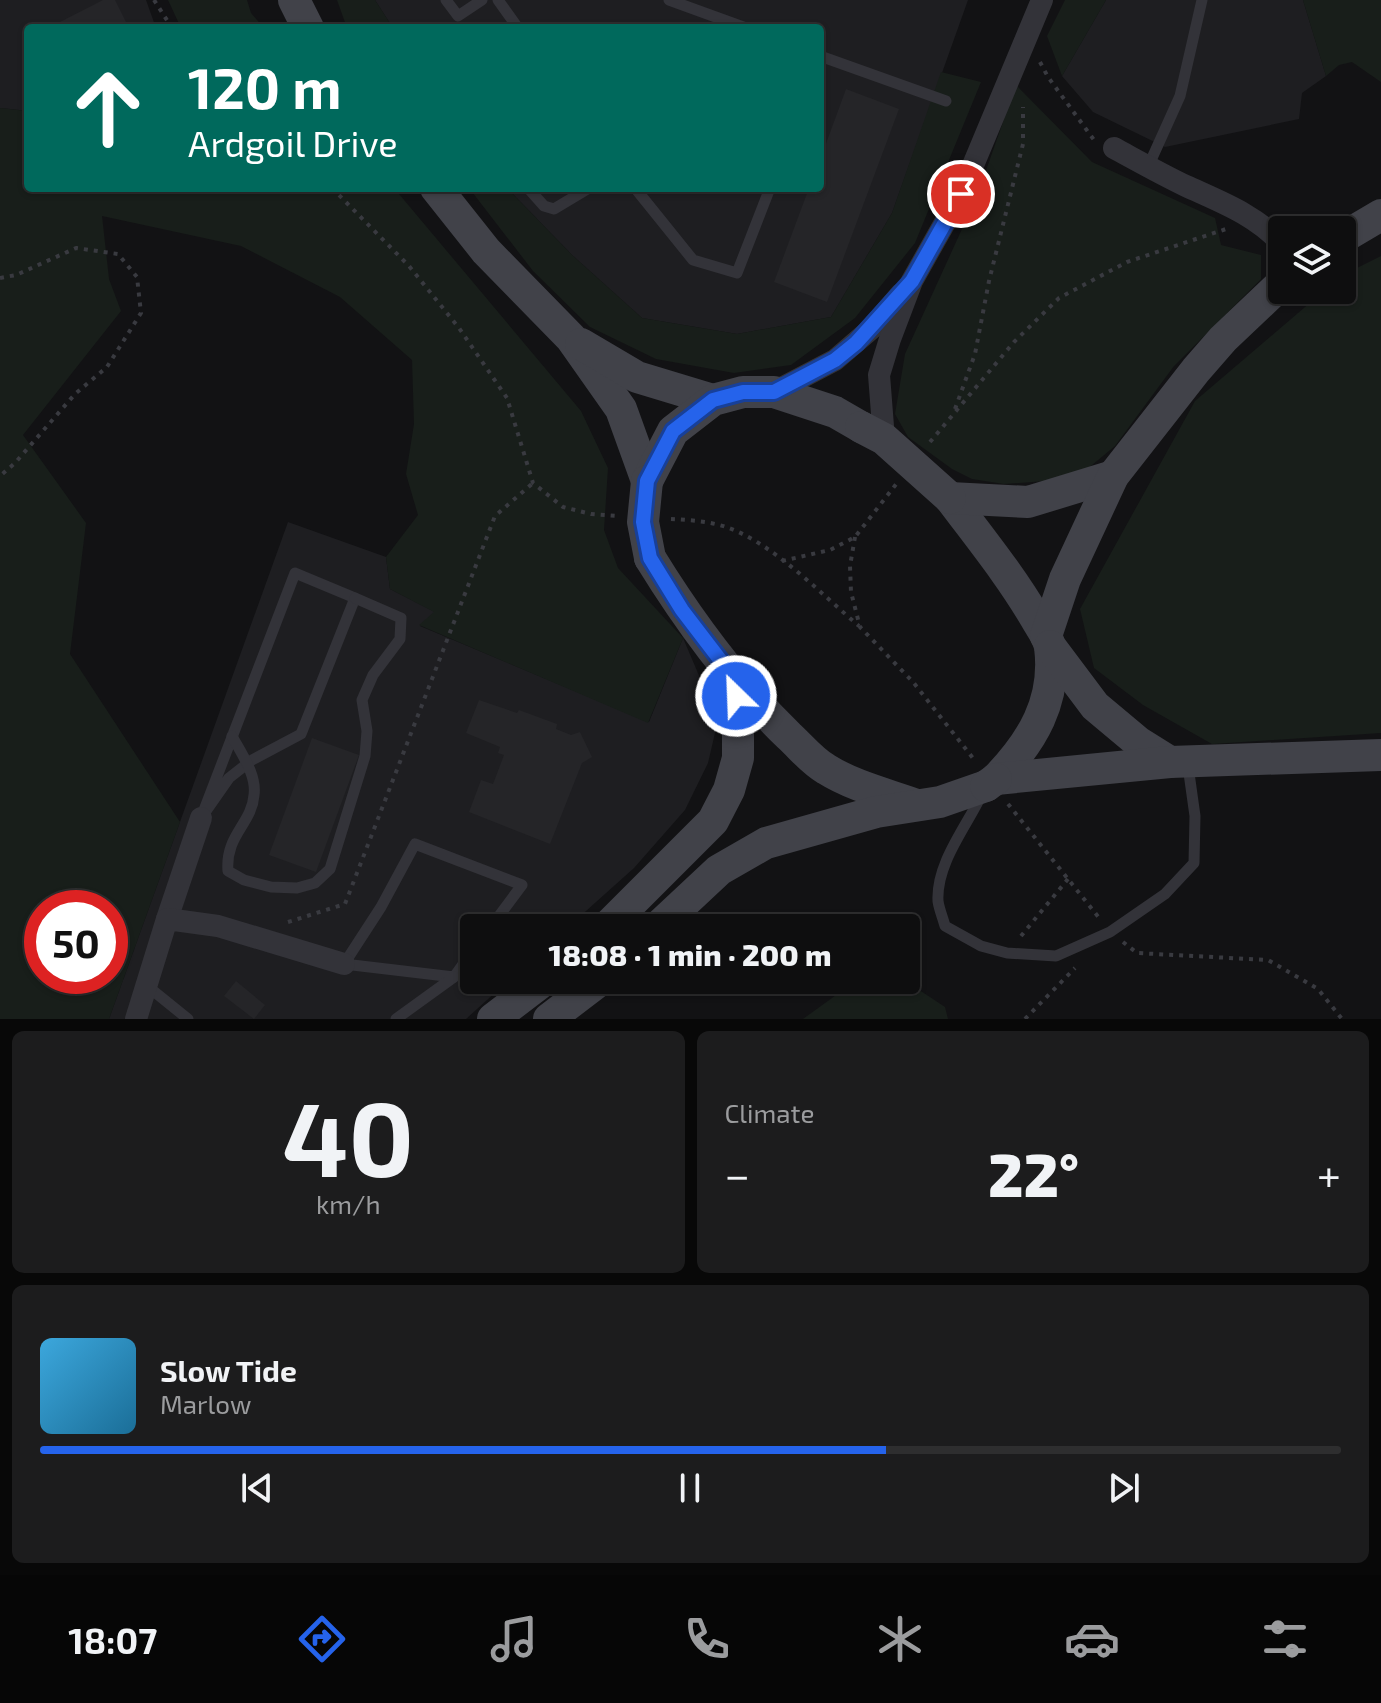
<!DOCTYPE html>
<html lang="en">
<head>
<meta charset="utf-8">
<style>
  :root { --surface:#0e0e0f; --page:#1c1c1d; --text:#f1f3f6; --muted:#9b9c9e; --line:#2e2e2f; --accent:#2563eb }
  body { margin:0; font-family:"Exo 2",sans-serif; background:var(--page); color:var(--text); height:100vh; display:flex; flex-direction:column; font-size:30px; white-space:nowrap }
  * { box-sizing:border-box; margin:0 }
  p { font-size:26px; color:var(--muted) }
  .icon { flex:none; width:44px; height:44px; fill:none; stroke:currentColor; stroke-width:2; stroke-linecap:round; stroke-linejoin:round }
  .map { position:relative; height:1019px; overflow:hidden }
  .panel { display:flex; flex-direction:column; gap:12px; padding:12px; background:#080808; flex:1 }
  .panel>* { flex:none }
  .top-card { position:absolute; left:24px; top:24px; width:800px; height:168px; border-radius:8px; box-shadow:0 2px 6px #0004,0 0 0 2px var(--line); background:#00695c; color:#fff; overflow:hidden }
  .tools { position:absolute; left:1268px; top:216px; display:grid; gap:16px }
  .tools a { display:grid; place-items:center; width:88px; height:88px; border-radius:8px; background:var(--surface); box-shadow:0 2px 6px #0004,0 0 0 2px var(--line); font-size:40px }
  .speed { position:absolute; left:24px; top:890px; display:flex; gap:16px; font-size:40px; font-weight:700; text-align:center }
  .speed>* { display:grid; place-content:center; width:104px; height:104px; border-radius:50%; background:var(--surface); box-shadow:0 2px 6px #0004,0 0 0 2px var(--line); line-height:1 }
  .speed .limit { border:12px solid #d22; background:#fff; color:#111 }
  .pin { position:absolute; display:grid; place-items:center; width:68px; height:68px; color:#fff; margin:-34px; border:4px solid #fff; border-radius:50%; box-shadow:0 2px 8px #0007 }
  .me { position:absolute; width:88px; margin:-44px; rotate:336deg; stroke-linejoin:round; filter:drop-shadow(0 0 6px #0008) }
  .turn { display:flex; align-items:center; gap:28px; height:168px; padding:0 32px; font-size:36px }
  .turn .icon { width:104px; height:104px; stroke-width:2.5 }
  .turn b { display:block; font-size:56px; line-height:68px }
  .big { font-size:60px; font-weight:800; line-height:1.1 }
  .panel .tile { flex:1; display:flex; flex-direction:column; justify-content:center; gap:12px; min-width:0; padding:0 28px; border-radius:12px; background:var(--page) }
  .panel .dial { align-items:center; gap:0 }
  .dial b { font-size:104px; line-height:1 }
  .song { display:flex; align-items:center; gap:24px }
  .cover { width:96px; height:96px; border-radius:12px; background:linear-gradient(135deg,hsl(200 70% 55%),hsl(200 70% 35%)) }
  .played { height:8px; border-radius:4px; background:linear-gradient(90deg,var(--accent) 65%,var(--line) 65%) }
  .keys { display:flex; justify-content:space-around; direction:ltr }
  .heat { display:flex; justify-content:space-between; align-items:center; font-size:44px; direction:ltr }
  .panel .tiles { flex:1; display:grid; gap:12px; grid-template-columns:1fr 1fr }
  .tile:last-child { grid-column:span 2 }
  .trip { position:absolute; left:460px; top:914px; width:460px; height:80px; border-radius:8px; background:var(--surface); box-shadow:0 2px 6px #0004,0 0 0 2px var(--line); font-weight:800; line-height:80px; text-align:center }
  .tabs { display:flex; height:128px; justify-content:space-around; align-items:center; background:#060606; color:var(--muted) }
  .tabs .icon { width:56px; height:56px }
  .tabs .selected { color:var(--accent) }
  .tabs b { font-size:36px; color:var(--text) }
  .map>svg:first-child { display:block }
</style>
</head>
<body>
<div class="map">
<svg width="1381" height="1019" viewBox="0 0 1381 1019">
  <rect width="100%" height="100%" fill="#121214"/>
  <!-- built -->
  <g fill="#1e1e21">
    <path d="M0 0H146L156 28H28V111L0 108Z"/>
    <path d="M375 0H968L892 213 831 317 737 334 642 318 572 255 507 188H820V28H393Z"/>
    <path d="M1106 0H1303L1326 76 1302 93 1299 119 1165 147 1093 112 1062 76Z"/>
    <path d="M288 522 386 557 390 589 435 612 420 626 649 722 683 638 718 720 708 763 685 810 634 868 567 928H474V980H509L466 1019H109Z"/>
  </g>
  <!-- green -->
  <g fill="#181e1a" fill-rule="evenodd">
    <path d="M168 0H247L251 13 264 28H181Z"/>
    <path d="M337 0H375L393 28H347Z"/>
    <path d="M1065 0H1106L1062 76 1047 36Z"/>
    <path d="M1303 0H1381V82L1352 62 1339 65 1326 76Z"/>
    <path d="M941 72 981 82 915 243 855 318 791 365 734 373 656 359 590 327 533 271 469 188H507L572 255 642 318 737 334 831 317 892 213Z"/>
    <path d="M1016 85 1092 162 1215 218 1221 245 1261 255V279L1174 366 1115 446 1086 470 1046 481 1004 484 972 479 952 469 908 437 895 414 905 354 977 196Z"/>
    <path d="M0 108 28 111V188H394L581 411 608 468 604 530 618 568 683 638 648 723 419 625 434 612 390 589 386 557 418 515 406 474 414 424 412 360 340 297 241 246 102 216 109 279 121 311 23 435 86 523 70 654 180 822 109 1019H0ZM42 908H110V976H42Z"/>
    <path d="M1381 256V733L1212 744 1143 705 1094 668 1080 609 1195 401 1325 290H1342L1343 275Z"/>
    <path d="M857 980H904L945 1007 948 1019H803Z"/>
  </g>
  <!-- building -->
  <g fill="#252528">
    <path d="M103 0H115L129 28H64L60 22Z"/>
    <path d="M846 89 899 109 827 302 774 282 809 188H820V160Z"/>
    <path d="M479 700 517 713 519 710 557 724 556 729 571 735 580 732 592 757 582 763 550 844 469 812 481 780 493 784 504 755 498 753 500 747 466 733Z"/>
    <path d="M312 738 359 755 316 872 269 855Z"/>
    <path d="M236 981 265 1005 254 1019 224 996Z"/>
  </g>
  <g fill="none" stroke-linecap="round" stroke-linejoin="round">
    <!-- path -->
    <g stroke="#393a40" stroke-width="4" stroke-dasharray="4 6" stroke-linecap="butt">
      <path d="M154 0 172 28"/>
      <path d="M1040 62 1048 77 1094 140"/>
      <path d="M332 188 409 266 459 328 507 398 533 483 563 507 591 514 618 516"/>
      <path d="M1296 228 1318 227"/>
      <path d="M0 278 16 275 76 248 118 254 137 277 141 313 107 367 75 394 15 463 0 476"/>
      <path d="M955 409 975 354 989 281 1023 144V107"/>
      <path d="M930 442 1014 342 1059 298 1127 262 1226 229"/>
      <path d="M671 519C689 520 708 521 726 527 773 543 821 594 859 626"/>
      <path d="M855 537 850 566 851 592 860 627 913 682 976 762"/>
      <path d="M782 561 830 550 855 537 897 483"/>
      <path d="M1008 804 1100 919"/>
      <path d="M288 922 345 904 495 516 533 483"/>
      <path d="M1021 936 1068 879"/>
      <path d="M1123 942 1137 953 1268 960 1318 989 1342 1019"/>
      <path d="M1025 1019 1075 968"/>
    </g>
    <!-- service -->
    <g stroke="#333339" stroke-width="11">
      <path d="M446 0 458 16 482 0"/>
      <path d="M498 0 518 28"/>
      <path d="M669 0 746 28"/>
      <path d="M820 56 946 101"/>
      <path d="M1148 167 1180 96 1202 0"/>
      <path d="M528 188 544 206 554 209 589 188"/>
      <path d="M635 188 693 260 737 273 770 188"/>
      <path d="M295 573 355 598 301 734 252 760 229 778 201 818Z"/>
      <path d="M232 736C241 753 257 775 254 795 252 824 225 835 228 871L244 880 271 887 297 888 315 883 330 869 365 756 367 731 362 700 373 675 400 639 401 618 355 598"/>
      <path d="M982 794C967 826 936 863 938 901 939 909 943 918 945 926L981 946 1007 953 1056 956 1110 932 1165 894 1194 863 1195 816 1188 766"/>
      <path d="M474 949 454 977 344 964 381 907 415 844 522 885 490 928"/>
      <path d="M146 985 188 1019"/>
      <path d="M396 1019 454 977"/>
    </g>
    <!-- minor -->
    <g stroke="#333339" stroke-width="22">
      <path d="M1114 148C1138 161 1161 174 1186 186 1221 202 1256 215 1282 244"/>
      <path d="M774 392 835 360 871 329 901 294"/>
      <path d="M884 439 879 375 890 339 912 281 961 194 1042 0"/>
      <path d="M167 919 201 818"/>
      <path d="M136 1019 167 919 218 926 344 964"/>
    </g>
    <!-- secondary -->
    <g stroke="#414249" stroke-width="32">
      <path d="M294 0 308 28"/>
      <path d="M436 188 486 251 571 338 621 409 647 481"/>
      <path d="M1342 238 1381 215"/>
      <path d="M581 344 637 377 713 400"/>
      <path d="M647 481 673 431 713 400 743 392H774L835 412 861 427"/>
      <path d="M950 498C980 538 1011 576 1036 619 1041 628 1048 636 1050 647 1057 701 1032 742 996 779"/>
      <path d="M950 498 1028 502 1113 476"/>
      <path d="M650 558C690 623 734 683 789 736 801 747 812 761 826 769 853 786 886 794 917 805"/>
      <path d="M1046 636 1065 579 1113 476 1196 370 1223 339 1282 283"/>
      <path d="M1050 646 1095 706 1138 742 1170 762"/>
      <path d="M996 779 1170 762 1381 755"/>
      <path d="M606 928 713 821 729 790 738 758V714L734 678"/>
      <path d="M657 928 719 870 766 843 876 812 940 802 986 786"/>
      <path d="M493 1019 544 980"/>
      <path d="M549 1019 600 980"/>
    </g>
    <!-- secondary-bridge -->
    <g stroke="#414249" stroke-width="32">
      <path d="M861 427 884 439 950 498"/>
      <path d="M647 481 643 522 650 558"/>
      <path d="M986 786 996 779"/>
    </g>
  </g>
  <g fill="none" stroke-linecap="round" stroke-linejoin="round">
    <defs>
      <path id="route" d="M736 696 734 678 682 610 650 558 643 522 647 481 673 431 713 400 743 392H774L835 360 856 343 912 281 961 194"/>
    </defs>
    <!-- route casing -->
    <use href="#route" stroke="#184099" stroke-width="20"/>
    <!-- route -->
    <use href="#route" stroke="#2563eb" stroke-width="14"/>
  </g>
</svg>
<div class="tools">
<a><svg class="icon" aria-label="layers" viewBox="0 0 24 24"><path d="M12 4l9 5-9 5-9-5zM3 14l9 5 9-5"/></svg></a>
</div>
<div class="speed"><div class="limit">50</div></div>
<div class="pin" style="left:961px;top:194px;background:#d93025"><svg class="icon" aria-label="arrive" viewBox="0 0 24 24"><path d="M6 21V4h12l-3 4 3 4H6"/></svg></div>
<svg class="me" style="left:736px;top:696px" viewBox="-20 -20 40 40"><circle r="17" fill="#2563eb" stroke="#fff" stroke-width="3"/><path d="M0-11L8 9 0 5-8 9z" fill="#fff"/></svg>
<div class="trip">18:08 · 1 min · 200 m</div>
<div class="top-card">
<div class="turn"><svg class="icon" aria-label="ahead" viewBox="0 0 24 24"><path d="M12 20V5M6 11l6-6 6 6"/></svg><div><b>120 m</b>Ardgoil Drive</div></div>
</div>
</div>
<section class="panel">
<div class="tiles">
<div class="tile dial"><b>40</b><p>km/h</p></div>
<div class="tile"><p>Climate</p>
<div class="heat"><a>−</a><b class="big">22°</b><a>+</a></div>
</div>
<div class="tile">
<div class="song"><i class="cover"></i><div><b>Slow Tide</b><p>Marlow</p></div></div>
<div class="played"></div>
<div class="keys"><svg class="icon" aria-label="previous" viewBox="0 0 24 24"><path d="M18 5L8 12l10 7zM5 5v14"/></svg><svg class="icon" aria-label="pause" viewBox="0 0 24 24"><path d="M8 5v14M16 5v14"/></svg><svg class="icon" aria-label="next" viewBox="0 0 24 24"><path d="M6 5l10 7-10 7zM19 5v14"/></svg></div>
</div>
</div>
</section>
<nav class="tabs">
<b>18:07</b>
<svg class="icon selected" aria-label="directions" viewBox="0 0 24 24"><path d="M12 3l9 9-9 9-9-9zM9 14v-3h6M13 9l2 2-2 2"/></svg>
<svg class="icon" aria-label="music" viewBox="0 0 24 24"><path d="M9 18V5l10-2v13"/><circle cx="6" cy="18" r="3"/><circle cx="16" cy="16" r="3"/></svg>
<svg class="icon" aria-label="phone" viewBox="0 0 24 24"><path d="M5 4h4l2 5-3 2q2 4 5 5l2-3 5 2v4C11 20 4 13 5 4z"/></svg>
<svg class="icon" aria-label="climate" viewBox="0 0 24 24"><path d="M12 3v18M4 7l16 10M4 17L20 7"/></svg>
<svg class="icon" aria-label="car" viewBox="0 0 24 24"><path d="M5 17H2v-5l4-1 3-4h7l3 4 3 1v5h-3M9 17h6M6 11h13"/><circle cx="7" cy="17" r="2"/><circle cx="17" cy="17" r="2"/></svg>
<svg class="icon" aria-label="filters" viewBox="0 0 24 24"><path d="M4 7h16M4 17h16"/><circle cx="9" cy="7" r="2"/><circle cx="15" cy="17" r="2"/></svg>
</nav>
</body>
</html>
